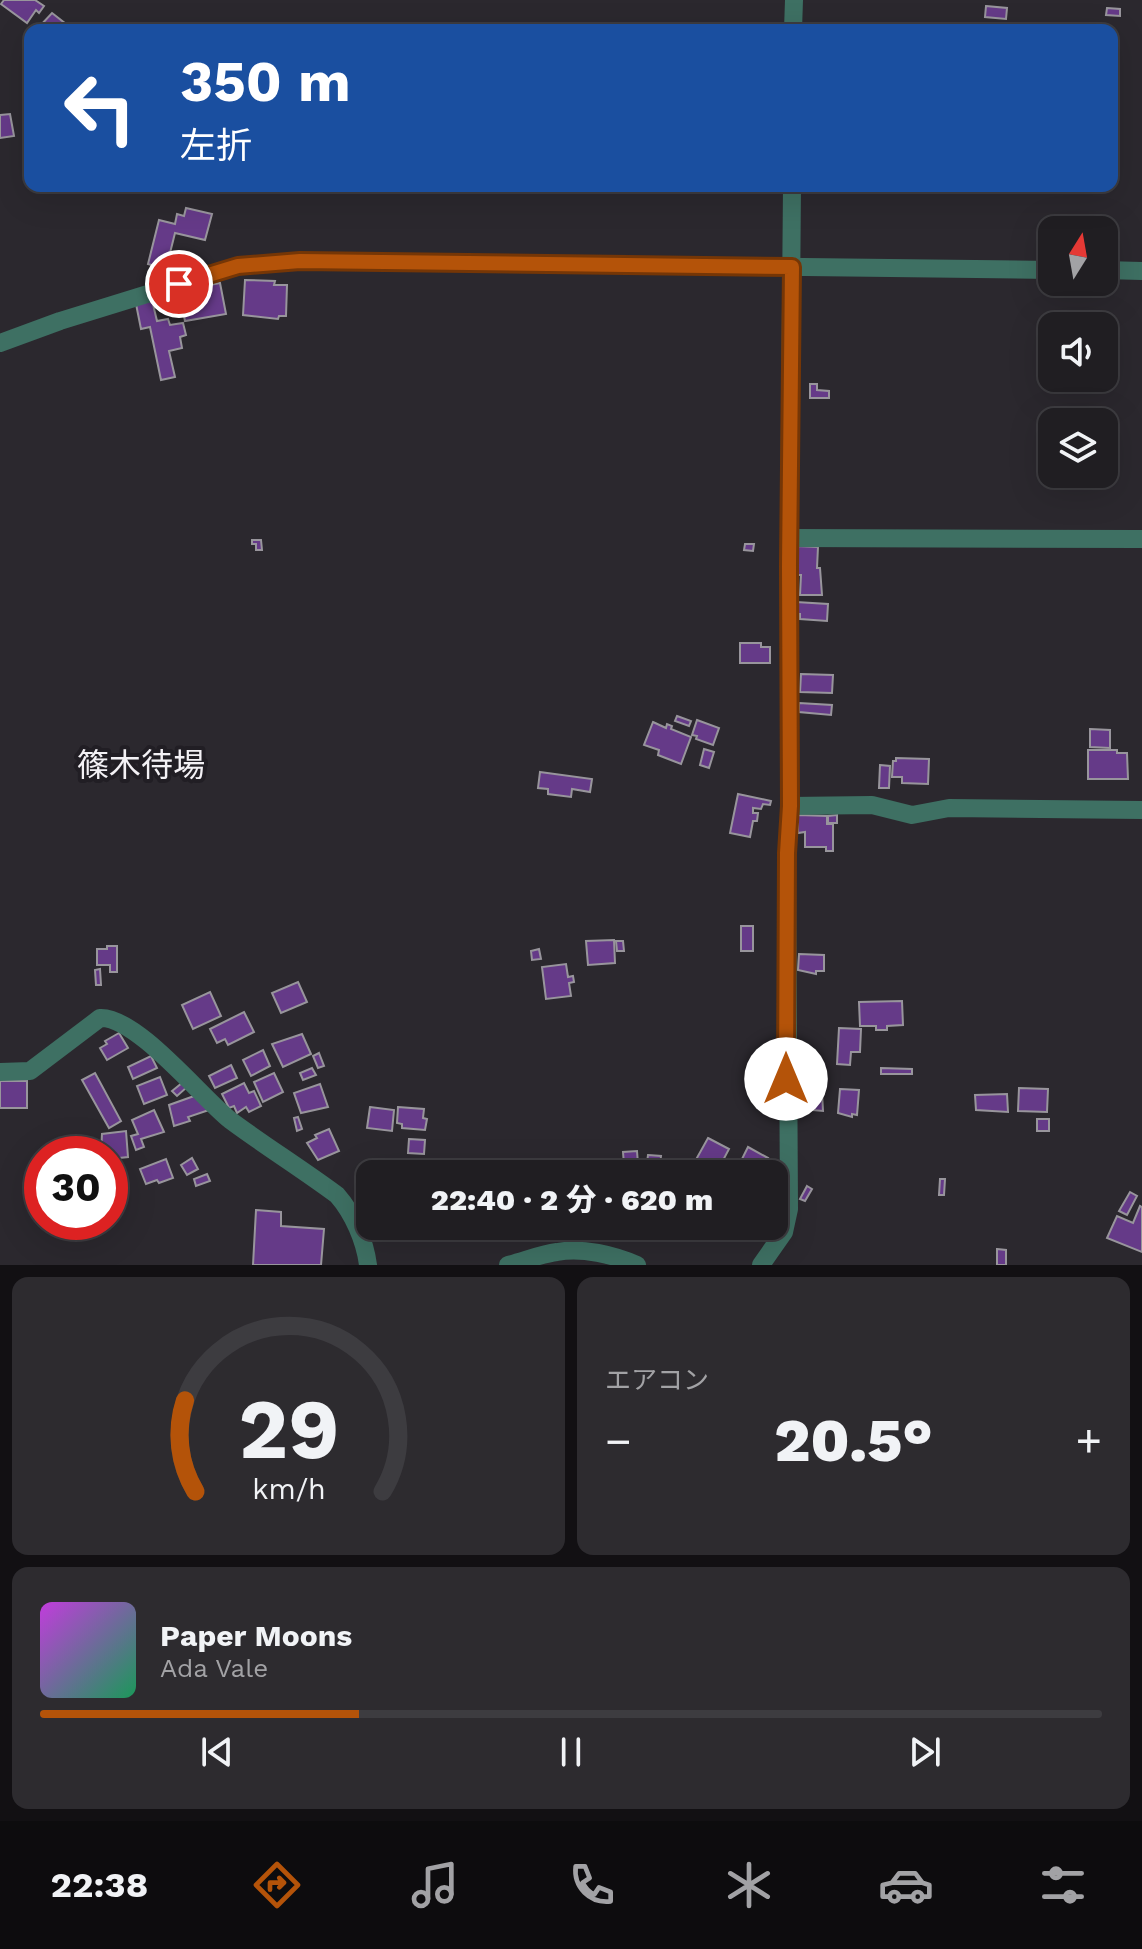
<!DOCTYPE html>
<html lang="ja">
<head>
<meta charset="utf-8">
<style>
  :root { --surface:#201e22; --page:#2d2b2f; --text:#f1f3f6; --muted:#a2a2a5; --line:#3d3c40; --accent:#b45309 }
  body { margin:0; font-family:"Work Sans","Noto Sans JP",sans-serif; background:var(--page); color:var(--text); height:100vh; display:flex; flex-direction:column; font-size:30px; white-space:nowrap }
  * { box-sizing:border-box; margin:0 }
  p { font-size:26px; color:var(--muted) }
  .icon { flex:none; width:44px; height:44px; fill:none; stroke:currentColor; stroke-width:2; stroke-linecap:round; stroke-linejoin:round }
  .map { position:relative; height:1265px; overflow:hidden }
  .side { display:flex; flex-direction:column; gap:12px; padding:12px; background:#121013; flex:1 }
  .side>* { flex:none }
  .banner { position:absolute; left:24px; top:24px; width:1094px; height:168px; border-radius:16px; box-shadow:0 8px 32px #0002,0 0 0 2px var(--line); background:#1a4fa0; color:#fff; overflow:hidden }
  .needle { width:52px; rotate:11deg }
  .buttons { position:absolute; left:1038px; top:216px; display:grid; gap:16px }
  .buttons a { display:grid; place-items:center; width:80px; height:80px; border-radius:16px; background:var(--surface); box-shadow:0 8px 32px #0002,0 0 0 2px var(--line); font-size:40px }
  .speed { position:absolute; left:24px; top:1136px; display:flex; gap:16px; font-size:40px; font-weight:700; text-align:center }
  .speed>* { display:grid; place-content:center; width:104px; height:104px; border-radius:50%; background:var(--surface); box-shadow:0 8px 32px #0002,0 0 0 2px var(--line); line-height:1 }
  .speed .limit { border:12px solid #d22; background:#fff; color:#111 }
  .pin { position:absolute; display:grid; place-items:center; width:68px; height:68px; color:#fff; margin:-34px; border:4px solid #fff; border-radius:50%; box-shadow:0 2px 8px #0007 }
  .me { position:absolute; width:88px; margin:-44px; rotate:0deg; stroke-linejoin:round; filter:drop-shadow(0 0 6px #0008) }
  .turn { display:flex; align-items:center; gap:28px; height:168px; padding:0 24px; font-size:36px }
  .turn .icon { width:104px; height:104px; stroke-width:2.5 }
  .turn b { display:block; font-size:56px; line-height:68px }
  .big { font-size:60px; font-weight:800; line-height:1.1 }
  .side .tile { flex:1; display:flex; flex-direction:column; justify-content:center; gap:12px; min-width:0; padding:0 28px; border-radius:16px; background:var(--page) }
  .side .dial { align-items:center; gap:0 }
  .dial svg { height:208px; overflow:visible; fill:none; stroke:var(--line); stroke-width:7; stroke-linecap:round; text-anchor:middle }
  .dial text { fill:var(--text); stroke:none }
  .song { display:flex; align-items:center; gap:24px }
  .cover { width:96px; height:96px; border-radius:12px; background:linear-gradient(135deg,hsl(290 70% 55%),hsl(150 70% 35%)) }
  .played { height:8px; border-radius:4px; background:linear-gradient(90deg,var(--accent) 30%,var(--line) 30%) }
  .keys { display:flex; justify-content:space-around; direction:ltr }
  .heat { display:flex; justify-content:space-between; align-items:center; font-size:44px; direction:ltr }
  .side .tiles { flex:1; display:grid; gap:12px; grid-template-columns:1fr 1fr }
  .tile:last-child { grid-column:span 2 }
  .trip { position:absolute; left:356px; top:1160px; width:432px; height:80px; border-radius:16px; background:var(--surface); box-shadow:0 8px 32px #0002,0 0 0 2px var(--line); font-weight:800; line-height:80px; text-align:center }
  .tabs { display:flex; height:128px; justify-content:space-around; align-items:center; background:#0d0c0e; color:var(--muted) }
  .tabs .icon { width:56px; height:56px }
  .tabs .current { color:var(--accent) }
  .tabs b { font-size:36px; color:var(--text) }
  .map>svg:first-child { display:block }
</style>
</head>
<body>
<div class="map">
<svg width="1142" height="1265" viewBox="0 0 1142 1265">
  <rect width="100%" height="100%" fill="#2b282e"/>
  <!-- building -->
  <g fill="#653a88" stroke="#98959c" stroke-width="2">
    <path d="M4 0H35L44 6 39 13 36 10 27 23 1 4Z"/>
    <path d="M986 6 1007 8 1006 19 985 17Z"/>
    <path d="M1107 8 1120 9V16L1106 15Z"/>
    <path d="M52 13 66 24 61 30H45L40 26Z"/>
    <path d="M10 114 14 136 0 138V115Z"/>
    <path d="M186 208 212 214 205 240 175 233 166 269 148 264 159 220 175 224 177 214 184 216Z"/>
    <path d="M245 280 275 281 274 285H287L286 316H279L278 319 243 315Z"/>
    <path d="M220 283 226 314 185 321 179 291Z"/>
    <path d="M152 300 157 321 168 319 170 325 183 323 186 335 180 337 182 348 169 351 175 377 161 380 150 327 141 329 136 304Z"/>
    <path d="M810 384H817V390L829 391V398H810Z"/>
    <path d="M252 540H261L262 550H256V544H252Z"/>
    <path d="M745 544H754L753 551 744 550Z"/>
    <path d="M796 546 818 547 817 568H820L822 595H800L801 575H795Z"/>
    <path d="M796 602 828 604 827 621 800 619V614H796Z"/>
    <path d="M740 643H761V647H770V663H740Z"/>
    <path d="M801 674 833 675 832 693 800 692Z"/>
    <path d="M799 703 832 705 831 715 799 712Z"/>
    <path d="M677 716 691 721 689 726 675 721Z"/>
    <path d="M697 720 719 728 713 745 696 739 697 736 692 735Z"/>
    <path d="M653 722 666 728 667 724 672 726 671 729 691 737 681 764 658 755 659 750 644 745Z"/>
    <path d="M1090 729 1110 730V748L1090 747Z"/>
    <path d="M704 749 714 752 709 768 700 765Z"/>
    <path d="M1088 750H1117V753H1127L1128 779H1088Z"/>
    <path d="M896 758 929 759 928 784 902 783V777H892L893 761H896Z"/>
    <path d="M880 765 890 766 889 788H879Z"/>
    <path d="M540 772 592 779 590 792 572 789 571 797 548 794V789L538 788Z"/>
    <path d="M738 794 771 801 770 805 763 804 761 809 753 808V813H758L757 821H753L750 837 730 833Z"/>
    <path d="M798 815 827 816V824H833V851H826V847H805V832L798 833Z"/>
    <path d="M837 815V823H828V816Z"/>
    <rect x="741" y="926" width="12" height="25"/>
    <path d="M614 940 615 963 588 965 586 941Z"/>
    <path d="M616 941H623L624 951H617Z"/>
    <path d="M107 946H117V972H110V965H97V949H107Z"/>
    <path d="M539 949 541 959 532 960 531 951Z"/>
    <path d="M799 954 824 955V971H816V974L798 970Z"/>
    <path d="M566 964 568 977 573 976 574 982 569 983 571 996 546 999 542 967Z"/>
    <path d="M100 969 101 985H96L95 970Z"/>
    <path d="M298 982 307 1002 281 1013 272 993Z"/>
    <path d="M210 992 221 1016 193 1029 182 1005Z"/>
    <path d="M902 1001 903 1025 887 1026V1030H876V1026H860L859 1002Z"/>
    <path d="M244 1012 254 1032 228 1045 225 1039 217 1043 210 1029Z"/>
    <path d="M839 1028 861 1029 860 1052H851L850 1065 837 1064Z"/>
    <path d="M119 1033 128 1048 107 1060 100 1048 107 1044 105 1041Z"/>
    <path d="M302 1034 311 1054 283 1067 272 1044Z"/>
    <path d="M263 1050 270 1066 251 1076 243 1060Z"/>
    <path d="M319 1053 324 1066 318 1068 313 1056Z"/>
    <path d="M151 1056 157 1068 133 1079 128 1067Z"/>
    <path d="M231 1065 237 1078 215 1088 209 1076Z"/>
    <path d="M312 1068 316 1075 303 1080 300 1073Z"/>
    <path d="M881 1068 912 1069V1074H881Z"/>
    <path d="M95 1073 121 1121 109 1128 82 1080Z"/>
    <path d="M274 1073 283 1092 263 1102 254 1082Z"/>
    <path d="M160 1077 167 1095 144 1104 137 1086Z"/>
    <rect x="0" y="1081" width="27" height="27"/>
    <path d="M182 1083 186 1088 177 1096 172 1091Z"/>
    <path d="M244 1083 249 1093 254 1091 261 1106 249 1112 246 1107 237 1113 234 1106 229 1108 222 1094Z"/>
    <path d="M320 1084 328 1107 301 1113 294 1093Z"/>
    <path d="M1019 1088 1048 1089 1047 1112 1018 1111Z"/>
    <path d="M840 1089 859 1090 857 1115 852 1114V1117L838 1113Z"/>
    <path d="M822 1092 823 1111 801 1109 800 1093Z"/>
    <path d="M1007 1094 1008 1112 976 1110 975 1095Z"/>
    <path d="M197 1095 209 1110 188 1117 190 1121 174 1126 169 1105Z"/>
    <path d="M370 1107 394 1110 392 1131 367 1128Z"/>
    <path d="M398 1107 424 1109 423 1118 427 1119 425 1130 402 1128V1124L397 1123Z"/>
    <path d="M154 1110 164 1132 141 1139 144 1147 136 1150 131 1136 138 1134 132 1120Z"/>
    <path d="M298 1117 302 1129 297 1131 294 1118Z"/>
    <rect x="1037" y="1119" width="12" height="12"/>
    <path d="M329 1129 339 1151 318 1160 307 1143 317 1138 315 1135Z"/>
    <path d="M126 1131 128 1157 110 1159V1154H101L102 1134Z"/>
    <path d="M708 1138 729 1149 720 1166 729 1171 727 1174H688Z"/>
    <path d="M409 1139 425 1140 424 1154 408 1153Z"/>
    <path d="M748 1147 768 1158 762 1169 742 1159Z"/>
    <path d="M637 1151 638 1164 624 1165 623 1152Z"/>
    <path d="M648 1155 661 1156 660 1165 647 1163Z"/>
    <path d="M192 1158 198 1169 187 1175 181 1165Z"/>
    <path d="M166 1159 173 1178 159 1183 157 1180 146 1184 140 1169Z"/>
    <path d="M389 1160 416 1162 415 1174H387Z"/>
    <path d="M207 1174 210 1181 196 1186 194 1179Z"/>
    <path d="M940 1179H945L944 1195H939Z"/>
    <path d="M807 1186 812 1189 805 1201 800 1199Z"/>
    <path d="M1130 1192 1137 1196 1127 1215 1119 1211Z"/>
    <path d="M1140 1206 1142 1207V1252L1107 1238 1117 1216 1133 1223Z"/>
    <path d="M256 1210 281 1212V1226L324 1229 321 1265H253Z"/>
    <path d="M383 1226H425L426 1228 400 1237 399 1234 374 1240 371 1229Z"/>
    <path d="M997 1249 1006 1250V1265H997Z"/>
  </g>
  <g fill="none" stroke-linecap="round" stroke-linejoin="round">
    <!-- minor -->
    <g stroke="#3e7063" stroke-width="18">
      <path d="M793 30 794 0"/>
      <path d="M1104 270 1142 271"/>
      <path d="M0 343 60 321 238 266 300 261 1052 270"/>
      <path d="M789 538 1142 539"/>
      <path d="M790 806 872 805 912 815 949 808 1142 810"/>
      <path d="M0 1072 30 1071 100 1018C136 1016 201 1097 230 1120 265 1146 302 1169 337 1195 353 1213 365 1241 368 1265"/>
      <path d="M508 1265C524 1261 541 1254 557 1252 582 1247 614 1255 637 1265"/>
      <path d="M761 1265 784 1232 789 1209 787 853 790 806 789 538 792 186"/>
    </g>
  </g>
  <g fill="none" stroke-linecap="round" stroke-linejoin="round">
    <defs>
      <path id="route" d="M179 284 238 266 300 261 792 267 789 566 790 806 787 853 786 1079"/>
    </defs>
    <!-- route casing -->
    <use href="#route" stroke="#753606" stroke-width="20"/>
    <!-- route -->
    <use href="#route" stroke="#b45309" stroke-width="14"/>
  </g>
  <g text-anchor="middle" stroke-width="8" stroke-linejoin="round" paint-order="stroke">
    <!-- quarter labels -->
    <g font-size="32" fill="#f3f1f5" stroke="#211e24">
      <text x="141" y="776">篠木待場</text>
    </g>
  </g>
</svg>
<div class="buttons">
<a><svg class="needle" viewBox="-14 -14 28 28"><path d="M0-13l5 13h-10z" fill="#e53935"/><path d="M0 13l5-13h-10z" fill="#a2a2a5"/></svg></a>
<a><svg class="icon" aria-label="sound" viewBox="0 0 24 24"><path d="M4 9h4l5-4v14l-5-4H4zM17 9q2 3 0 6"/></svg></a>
<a><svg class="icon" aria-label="layers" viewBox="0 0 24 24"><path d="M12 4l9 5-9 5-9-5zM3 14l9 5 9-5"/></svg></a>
</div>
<div class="speed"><div class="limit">30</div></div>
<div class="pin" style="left:179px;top:284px;background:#d93025"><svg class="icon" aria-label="arrive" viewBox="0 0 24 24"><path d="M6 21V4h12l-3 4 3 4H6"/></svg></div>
<svg class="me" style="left:786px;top:1079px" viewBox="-20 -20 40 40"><circle r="19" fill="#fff"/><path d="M0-13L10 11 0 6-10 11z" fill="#b45309"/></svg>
<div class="trip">22:40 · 2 分 · 620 m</div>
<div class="banner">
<div class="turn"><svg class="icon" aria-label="left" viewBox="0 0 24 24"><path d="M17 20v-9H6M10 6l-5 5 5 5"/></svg><div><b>350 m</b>左折</div></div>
</div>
</div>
<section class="side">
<div class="tiles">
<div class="tile dial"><svg viewBox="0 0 100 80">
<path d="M14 69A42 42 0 1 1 86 69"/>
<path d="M14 69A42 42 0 0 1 10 34" stroke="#b45309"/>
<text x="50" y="56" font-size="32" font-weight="700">29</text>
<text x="50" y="72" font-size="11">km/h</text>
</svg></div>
<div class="tile"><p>エアコン</p>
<div class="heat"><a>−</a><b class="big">20.5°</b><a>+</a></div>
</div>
<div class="tile">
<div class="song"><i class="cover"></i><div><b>Paper Moons</b><p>Ada Vale</p></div></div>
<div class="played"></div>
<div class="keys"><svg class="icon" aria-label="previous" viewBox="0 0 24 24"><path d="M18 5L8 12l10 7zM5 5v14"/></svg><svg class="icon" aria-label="pause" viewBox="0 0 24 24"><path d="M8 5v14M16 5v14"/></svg><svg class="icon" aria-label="next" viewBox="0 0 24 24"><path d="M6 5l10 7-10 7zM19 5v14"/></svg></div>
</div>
</div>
</section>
<nav class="tabs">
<b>22:38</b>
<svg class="icon current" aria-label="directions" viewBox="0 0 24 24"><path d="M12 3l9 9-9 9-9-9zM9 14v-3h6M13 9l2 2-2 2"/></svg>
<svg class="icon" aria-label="music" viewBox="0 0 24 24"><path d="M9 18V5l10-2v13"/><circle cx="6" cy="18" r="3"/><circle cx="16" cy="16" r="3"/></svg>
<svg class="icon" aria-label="phone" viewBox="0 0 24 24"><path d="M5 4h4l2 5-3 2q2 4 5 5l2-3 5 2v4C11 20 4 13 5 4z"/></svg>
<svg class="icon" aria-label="climate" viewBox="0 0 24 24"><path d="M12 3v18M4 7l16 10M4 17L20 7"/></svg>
<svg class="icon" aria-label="car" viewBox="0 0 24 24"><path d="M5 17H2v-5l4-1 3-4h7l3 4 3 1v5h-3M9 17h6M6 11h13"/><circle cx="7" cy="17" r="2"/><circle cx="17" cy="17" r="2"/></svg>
<svg class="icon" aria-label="filters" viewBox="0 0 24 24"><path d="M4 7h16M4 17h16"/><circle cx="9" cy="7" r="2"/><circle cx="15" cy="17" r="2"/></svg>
</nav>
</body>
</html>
